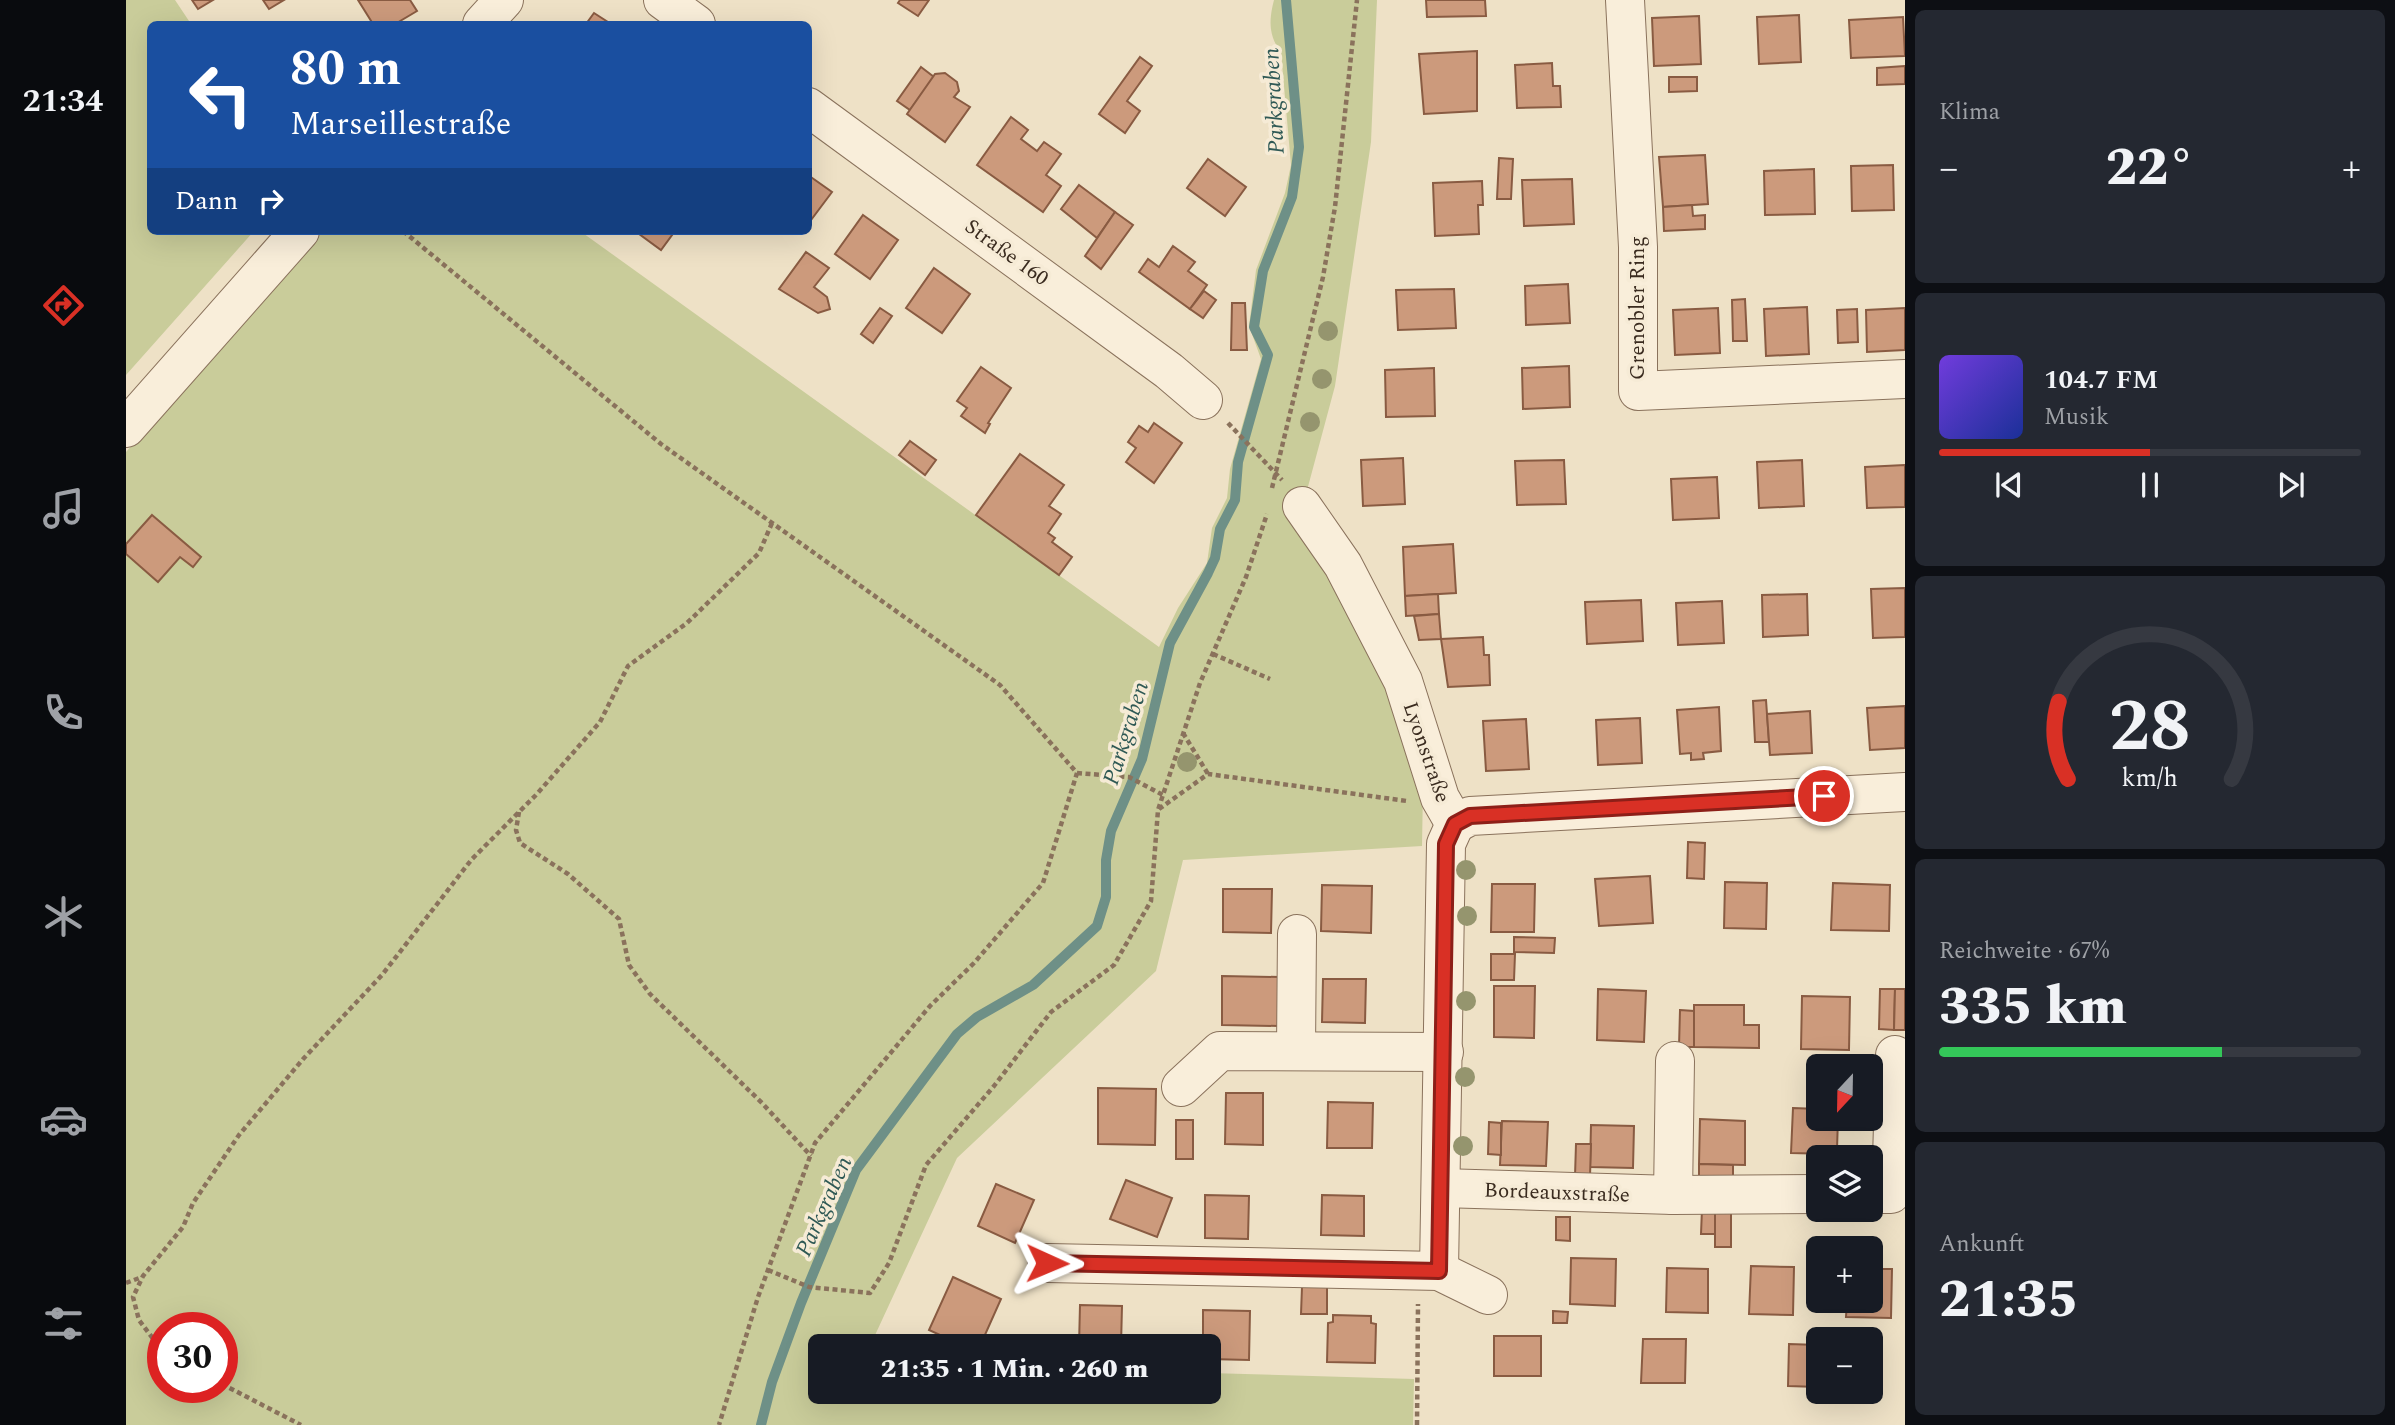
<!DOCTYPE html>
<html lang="de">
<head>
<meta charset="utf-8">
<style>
  :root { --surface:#171b24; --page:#242831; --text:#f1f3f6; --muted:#9ea1a6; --line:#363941; --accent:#d93025 }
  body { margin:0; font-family:Spectral,serif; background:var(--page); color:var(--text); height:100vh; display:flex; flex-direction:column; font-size:26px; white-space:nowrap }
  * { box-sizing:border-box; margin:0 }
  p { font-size:23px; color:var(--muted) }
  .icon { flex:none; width:38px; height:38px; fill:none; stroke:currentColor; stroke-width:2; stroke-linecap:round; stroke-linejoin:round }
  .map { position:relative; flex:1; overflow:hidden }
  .panel { display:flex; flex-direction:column; gap:10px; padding:10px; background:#0d0f14; width:490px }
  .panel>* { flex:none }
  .top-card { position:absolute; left:21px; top:21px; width:665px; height:214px; border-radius:10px; box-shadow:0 7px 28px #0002; background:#1a4fa0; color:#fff; overflow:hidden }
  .needle { width:46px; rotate:202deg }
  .buttons { position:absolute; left:1680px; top:1054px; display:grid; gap:14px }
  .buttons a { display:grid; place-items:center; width:77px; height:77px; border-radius:10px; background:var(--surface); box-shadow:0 7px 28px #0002; font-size:35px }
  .speed { position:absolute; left:21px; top:1312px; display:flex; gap:14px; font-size:35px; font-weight:700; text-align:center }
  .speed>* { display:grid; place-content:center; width:91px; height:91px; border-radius:50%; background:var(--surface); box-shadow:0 7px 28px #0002; line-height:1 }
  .speed .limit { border:10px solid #d22; background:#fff; color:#111 }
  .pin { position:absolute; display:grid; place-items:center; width:60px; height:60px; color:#fff; margin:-30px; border:4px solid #fff; border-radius:50%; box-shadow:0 2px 7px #0007 }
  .me { position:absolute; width:77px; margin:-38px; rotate:91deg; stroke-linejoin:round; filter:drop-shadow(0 0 5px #0008) }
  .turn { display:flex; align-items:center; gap:24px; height:147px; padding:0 28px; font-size:32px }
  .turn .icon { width:91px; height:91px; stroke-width:2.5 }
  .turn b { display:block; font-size:49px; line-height:60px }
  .then { display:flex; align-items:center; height:66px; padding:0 28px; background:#0003; gap:14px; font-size:26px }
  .big { font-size:52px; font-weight:800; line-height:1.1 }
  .panel .tile { flex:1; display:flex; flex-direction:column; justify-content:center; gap:10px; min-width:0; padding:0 24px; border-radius:10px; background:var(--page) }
  .panel .dial { align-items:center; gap:0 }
  .dial svg { height:182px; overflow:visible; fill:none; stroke:var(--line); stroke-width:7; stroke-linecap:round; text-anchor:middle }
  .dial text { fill:var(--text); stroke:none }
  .song { display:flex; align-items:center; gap:21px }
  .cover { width:84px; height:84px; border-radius:10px; background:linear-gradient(135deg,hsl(260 70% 55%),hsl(230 70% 35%)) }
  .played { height:7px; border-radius:4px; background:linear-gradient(90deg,var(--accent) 50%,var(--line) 50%) }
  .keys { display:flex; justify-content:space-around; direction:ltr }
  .heat { display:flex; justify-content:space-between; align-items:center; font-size:38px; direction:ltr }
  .charge { height:10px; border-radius:5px; background:linear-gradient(90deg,#34c759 67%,var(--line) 0) }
  .trip { position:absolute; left:682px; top:1334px; width:413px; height:70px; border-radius:10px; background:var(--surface); box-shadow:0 7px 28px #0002; font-weight:800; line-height:70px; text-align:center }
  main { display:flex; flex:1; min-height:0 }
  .tab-bar { display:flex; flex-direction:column; width:126px; justify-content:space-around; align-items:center; background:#090b0e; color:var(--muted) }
  .tab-bar .icon { width:49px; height:49px }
  .tab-bar .active { color:var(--accent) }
  .tab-bar b { font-size:32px; color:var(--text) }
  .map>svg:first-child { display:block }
</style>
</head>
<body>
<main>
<nav class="tab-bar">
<b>21:34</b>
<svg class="icon active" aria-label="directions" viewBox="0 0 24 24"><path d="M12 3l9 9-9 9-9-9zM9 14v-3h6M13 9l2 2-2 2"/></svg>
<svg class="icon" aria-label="music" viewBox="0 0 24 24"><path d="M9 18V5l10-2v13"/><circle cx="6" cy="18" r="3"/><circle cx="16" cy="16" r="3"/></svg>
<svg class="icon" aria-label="phone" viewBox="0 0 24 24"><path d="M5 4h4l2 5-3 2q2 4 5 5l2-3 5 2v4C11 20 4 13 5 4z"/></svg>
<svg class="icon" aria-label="climate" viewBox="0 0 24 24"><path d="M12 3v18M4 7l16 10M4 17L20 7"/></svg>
<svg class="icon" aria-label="car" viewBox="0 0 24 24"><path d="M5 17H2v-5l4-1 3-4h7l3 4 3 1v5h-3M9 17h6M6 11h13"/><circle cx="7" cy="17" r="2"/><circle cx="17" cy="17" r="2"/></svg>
<svg class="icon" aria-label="filters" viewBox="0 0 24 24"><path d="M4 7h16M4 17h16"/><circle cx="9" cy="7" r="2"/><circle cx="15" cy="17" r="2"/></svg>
</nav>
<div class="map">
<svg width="1779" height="1425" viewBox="0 0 1779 1425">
  <rect width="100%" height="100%" fill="#eee1c6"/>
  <!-- green -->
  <g fill="#c9cc9a" fill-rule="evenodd">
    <path d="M0 0H49L65 24H24V231H128L0 375Z"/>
    <path d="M1148 0H1251L1245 142 1209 386 1172 524 1255 671 1297 788 1296 846 1057 860 1030 971 831 1158 744 1346H695V1391H1083V1373L1288 1379 1287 1425H0V452L196 231H454L1033 647 1052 608 1081 563 1086 528 1101 498 1104 469 1135 359 1123 326 1130 270 1159 193 1165 165 1155 52C1142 36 1143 19 1148 0ZM37 1328H96V1388H37Z"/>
  </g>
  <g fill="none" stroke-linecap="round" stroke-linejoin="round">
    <!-- stream -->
    <path stroke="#6e9087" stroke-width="10" d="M635 1425 646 1382 675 1303 730 1170 831 1034 851 1017 907 985 971 926 980 897V860L985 831 1016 759 1044 643 1082 573 1089 558 1094 529 1109 500 1112 462 1142 355 1128 327 1137 271 1166 197 1173 147 1160 0"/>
  </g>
  <!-- building -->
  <g fill="#cc9a7c" stroke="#895b42" stroke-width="2">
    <path d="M66 0H87L72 9Z"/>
    <path d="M137 0H158L143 9Z"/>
    <path d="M232 0H284L291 11 269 24H247Z"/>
    <path d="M774 0H803L792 16 772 3Z"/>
    <path d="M1300 0H1359L1360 16 1301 17Z"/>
    <path d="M468 13 485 24H460Z"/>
    <path d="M1673 15 1675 62 1633 64 1631 17Z"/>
    <path d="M1573 16 1575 64 1528 66 1526 18Z"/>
    <path d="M1777 17 1779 56 1725 58 1723 20Z"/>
    <path d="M1351 51V111L1298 114 1293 54Z"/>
    <path d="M1014 57 1026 66 1001 101 1014 111 999 133 973 114Z"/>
    <path d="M1426 63 1427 86H1434L1435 107 1391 108 1389 65Z"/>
    <path d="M1779 66V84L1751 85V68Z"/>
    <path d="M795 67 808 77 784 110 771 101Z"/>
    <path d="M819 73 831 82 833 91 828 97 844 107 819 142 781 114 809 74Z"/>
    <path d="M1543 77H1571V91L1543 92Z"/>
    <path d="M885 117 902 130 895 139 911 151 918 142 935 154 920 175 935 186 917 212 851 165Z"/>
    <path d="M1579 155 1582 204 1537 207 1533 157Z"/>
    <path d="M1373 158 1387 159 1385 199H1371Z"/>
    <path d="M1082 159 1120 187 1099 216 1061 188Z"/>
    <path d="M1767 165 1768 210 1726 211 1725 166Z"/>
    <path d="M1688 169 1689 214 1639 215 1638 171Z"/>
    <path d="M682 175 706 192 682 224Z"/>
    <path d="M1446 179 1448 224 1398 226 1396 180Z"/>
    <path d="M1356 181 1357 205H1352L1353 234 1309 236 1307 183Z"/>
    <path d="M953 185 989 212 971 238 935 209Z"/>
    <path d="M1566 205 1567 216 1579 215V229L1538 231 1537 207Z"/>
    <path d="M989 212 1007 225 975 269 959 256Z"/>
    <path d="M737 215 772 240 744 279 709 254Z"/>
    <path d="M509 231H549L535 250Z"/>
    <path d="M1047 246 1069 262 1062 271 1081 285 1064 309 1013 272 1022 259 1033 267Z"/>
    <path d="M680 252 703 268 688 287 701 297 704 309 692 313 653 289Z"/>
    <path d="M808 268 844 294 816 333 780 308Z"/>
    <path d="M1442 284 1444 323 1400 325 1399 286Z"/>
    <path d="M1328 289 1330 328 1272 330 1270 290Z"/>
    <path d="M1078 291 1090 300 1077 318 1064 309Z"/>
    <path d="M1619 299 1621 341H1607L1606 300Z"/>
    <path d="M1106 303H1119L1121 350H1105Z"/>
    <path d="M1681 307 1683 354 1640 356 1638 309Z"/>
    <path d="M754 308 766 316 747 343 735 334Z"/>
    <path d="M1592 308 1594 353 1549 355 1547 310Z"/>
    <path d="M1779 308V350L1741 352 1740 310Z"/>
    <path d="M1731 309 1732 342 1712 343 1711 310Z"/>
    <path d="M1443 366 1444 407 1397 409 1396 368Z"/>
    <path d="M855 367 885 388 862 423 864 424 859 433 835 416 841 408 831 401Z"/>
    <path d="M1308 368 1309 416 1260 417 1259 370Z"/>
    <path d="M1028 423 1056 443 1028 483 1000 462 1010 448 1002 442 1013 426 1022 432Z"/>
    <path d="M784 441 810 460 799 475 773 455Z"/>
    <path d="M894 454 938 485 923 506 935 514 922 533 929 538 926 542 946 557 933 575 850 515Z"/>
    <path d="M1277 458 1279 504 1237 506 1235 460Z"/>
    <path d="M1438 460 1440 504 1391 505 1389 461Z"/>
    <path d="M1676 460 1678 506 1633 508 1631 462Z"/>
    <path d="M1779 465V507L1741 508 1739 467Z"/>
    <path d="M1591 477 1593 518 1547 520 1545 479Z"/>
    <path d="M26 515 75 557 67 567 54 557 32 582 0 554V544Z"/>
    <path d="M1327 544 1330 593 1279 596 1277 547Z"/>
    <path d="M1779 588V637L1747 638 1745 589Z"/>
    <path d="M1312 594 1313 614 1280 616 1279 596Z"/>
    <path d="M1681 594 1682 635 1637 637 1636 595Z"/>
    <path d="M1515 600 1517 641 1461 644 1459 602Z"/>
    <path d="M1596 601 1598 643 1552 645 1550 603Z"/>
    <path d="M1313 614 1315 639 1293 640 1288 616Z"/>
    <path d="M1357 637 1358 655H1363L1364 685 1322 687 1315 639Z"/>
    <path d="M1640 700 1643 742H1629L1627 701Z"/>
    <path d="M1779 706V748L1744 750 1741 708Z"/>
    <path d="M1593 707 1595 751 1577 753 1578 759 1565 760V753L1554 754 1551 710Z"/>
    <path d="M1684 711 1686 753 1644 755 1641 714Z"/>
    <path d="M1514 718 1516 763 1472 765 1470 720Z"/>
    <path d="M1400 719 1403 769 1360 771 1357 721Z"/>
    <path d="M1562 842 1579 843 1578 879 1561 878Z"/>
    <path d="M1524 876 1527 923 1473 926 1469 879Z"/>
    <path d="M1599 882 1641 883 1640 929 1598 928Z"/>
    <path d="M1707 883 1764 885 1763 931 1705 930Z"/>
    <path d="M1366 884H1409L1408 932H1365Z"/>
    <path d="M1196 885 1246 886 1245 933 1195 931Z"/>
    <path d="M1097 889H1146L1145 933 1097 932Z"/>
    <path d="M1388 937 1429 938 1428 953 1388 952Z"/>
    <path d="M1365 954H1389L1388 980H1365Z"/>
    <path d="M1096 976 1153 977 1152 1026 1096 1025Z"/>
    <path d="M1197 979H1240L1239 1023 1196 1022Z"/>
    <path d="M1368 986H1409L1408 1038 1368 1037Z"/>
    <path d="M1472 989 1520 991 1518 1042 1471 1040Z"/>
    <path d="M1754 989H1769L1768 1030 1753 1029Z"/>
    <path d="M1769 989H1779V1030H1768Z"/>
    <path d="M1676 996 1724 997 1723 1050 1675 1049Z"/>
    <path d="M1568 1005H1618V1025H1633V1048L1568 1047Z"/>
    <path d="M1554 1010 1568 1011V1047H1553Z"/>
    <path d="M972 1088 1030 1089 1029 1145 972 1144Z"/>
    <path d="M1100 1093H1137V1145L1099 1144Z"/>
    <path d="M1202 1102 1247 1103 1246 1148H1201Z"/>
    <path d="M1667 1108 1692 1109V1118H1712L1711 1149 1706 1154 1665 1153Z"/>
    <path d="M1574 1119 1619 1121V1165L1573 1164Z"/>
    <rect x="1050" y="1120" width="17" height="39"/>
    <path d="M1376 1121 1422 1122 1420 1166 1374 1165Z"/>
    <path d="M1363 1122 1375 1123V1155L1362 1154Z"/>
    <path d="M1465 1125 1508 1126 1507 1168 1464 1167Z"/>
    <path d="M1450 1144H1465L1464 1176H1449Z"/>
    <path d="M1573 1164 1607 1165V1182L1573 1180Z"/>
    <path d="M1000 1180 1046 1198 1031 1237 984 1219Z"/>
    <path d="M870 1184 908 1200 889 1243 852 1226Z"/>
    <path d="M1079 1195 1123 1196 1122 1239 1079 1238Z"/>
    <path d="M1196 1195 1238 1196V1236L1195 1235Z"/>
    <path d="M1576 1209 1589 1210V1234H1575Z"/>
    <rect x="1589" y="1210" width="16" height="37"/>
    <path d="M1430 1217H1444V1241L1430 1240Z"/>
    <path d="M1445 1258 1490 1259 1489 1306 1444 1304Z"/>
    <path d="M1625 1266 1668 1267 1667 1315 1623 1314Z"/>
    <path d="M1541 1268 1582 1269V1313L1540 1312Z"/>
    <path d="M1745 1269H1766L1765 1318 1720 1317 1721 1300H1745Z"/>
    <path d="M827 1277 875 1299 854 1346H838L803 1330Z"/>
    <path d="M1176 1287H1201V1314H1175Z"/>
    <path d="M954 1305 996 1306 995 1346H953Z"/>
    <path d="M1077 1310 1124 1311 1123 1360 1083 1359V1346H1077Z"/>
    <path d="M1427 1311 1442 1312 1441 1323H1427Z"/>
    <path d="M1207 1315 1245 1316V1323L1250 1324 1249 1363 1201 1362 1202 1323 1207 1322Z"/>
    <rect x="1368" y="1336" width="47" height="40"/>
    <path d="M1517 1339H1560L1559 1383H1515Z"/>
    <path d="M1663 1344 1692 1345V1387L1662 1386Z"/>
  </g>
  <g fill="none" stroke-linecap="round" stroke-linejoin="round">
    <defs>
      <g id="minor">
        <path d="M537 0 570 24"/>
        <path d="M1499 0 1512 247V391L1779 379"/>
        <path d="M356 24 378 0"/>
        <path d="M682 107 1043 371 1077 400"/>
        <path d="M0 428 174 231"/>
        <path d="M1176 506 1217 565 1277 681 1314 798 1329 824"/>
        <path d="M1329 824 1344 816 1779 792"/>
        <path d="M1170 1050 1171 934"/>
        <path d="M1055 1087 1094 1051 1318 1052"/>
        <path d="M1315 1188 1547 1195 1692 1194"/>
        <path d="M1745 1194H1765L1769 1055"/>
        <path d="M1547 1195 1549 1061"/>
        <path d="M921 1263 1313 1271 1362 1295"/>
        <path d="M1313 1271 1320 844 1329 824"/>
      </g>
    </defs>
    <!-- minor casing -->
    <use href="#minor" stroke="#8a725c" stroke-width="40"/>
    <!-- path -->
    <g stroke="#8a725c" stroke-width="4.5" stroke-dasharray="5 3.5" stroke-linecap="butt">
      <path d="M277 231 535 444 874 685 951 773 917 883 848 963 804 1006 689 1143 632 1297 593 1425"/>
      <path d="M1102 423 1156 480"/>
      <path d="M1146 488 1197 277 1209 207 1231 0"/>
      <path d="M1087 654 1144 679"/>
      <path d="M1057 733 1082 774"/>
      <path d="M951 773 1003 777 1037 795"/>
      <path d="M1033 809 1082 774 1281 801"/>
      <path d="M393 812 390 830 394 843 442 874 493 919 503 965 524 994 636 1103 685 1156"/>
      <path d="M642 1270 683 1287 744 1293 763 1263 800 1165 868 1086 925 1012 988 965 1025 901 1032 810 1074 683 1120 577 1141 514"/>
      <path d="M0 1283 16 1277"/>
      <path d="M37 1352 13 1320 7 1297 17 1276 57 1227 67 1203 113 1135 178 1058 256 975 346 859 410 795 474 722 502 666 561 623 633 553 646 523"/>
      <path d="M96 1384 175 1425"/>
      <path d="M1291 1425 1292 1304"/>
    </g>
    <!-- minor -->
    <use href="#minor" stroke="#f9eeda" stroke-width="38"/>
  </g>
  <!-- trees -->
  <g fill="#95956e">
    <circle cx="1202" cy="331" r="10"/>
    <circle cx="1196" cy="379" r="10"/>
    <circle cx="1184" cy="422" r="10"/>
    <circle cx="1061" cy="762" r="10"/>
    <circle cx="1340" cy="870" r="10"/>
    <circle cx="1341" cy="916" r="10"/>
    <circle cx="1340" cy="1001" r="10"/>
    <circle cx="1339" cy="1077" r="10"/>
    <circle cx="1337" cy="1146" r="10"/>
  </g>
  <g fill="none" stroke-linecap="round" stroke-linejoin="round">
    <defs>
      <path id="route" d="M921 1263 1313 1271 1320 844 1329 824 1344 816 1698 796"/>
    </defs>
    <!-- route casing -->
    <use href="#route" stroke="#8d1f18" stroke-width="18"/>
    <!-- route -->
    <use href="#route" stroke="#d93025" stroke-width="12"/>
  </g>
  <g text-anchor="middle" stroke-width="7" stroke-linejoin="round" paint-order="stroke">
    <!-- street labels -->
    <g font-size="21" fill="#3a2b1f" stroke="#f6ebd6">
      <text transform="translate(881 252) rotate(36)" y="7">Straße 160</text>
      <text transform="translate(1511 308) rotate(-90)" y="7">Grenobler Ring</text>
      <text transform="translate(1301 752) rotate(71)" y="7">Lyonstraße</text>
      <text transform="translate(1431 1192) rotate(2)" y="7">Bordeauxstraße</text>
    </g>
    <!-- water labels -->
    <g font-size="23" font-style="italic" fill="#2f5955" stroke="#f6ebd6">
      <text transform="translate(1147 101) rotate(-93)" y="8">Parkgraben</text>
      <text transform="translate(999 733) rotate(-73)" y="8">Parkgraben</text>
      <text transform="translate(697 1206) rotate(-66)" y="8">Parkgraben</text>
    </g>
  </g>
</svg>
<div class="buttons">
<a><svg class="needle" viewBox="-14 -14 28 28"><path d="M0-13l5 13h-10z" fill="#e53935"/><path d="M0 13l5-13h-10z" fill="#9ea1a6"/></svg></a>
<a><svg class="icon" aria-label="layers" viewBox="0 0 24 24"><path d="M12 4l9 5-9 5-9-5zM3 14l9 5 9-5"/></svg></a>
<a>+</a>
<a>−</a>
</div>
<div class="speed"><div class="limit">30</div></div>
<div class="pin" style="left:1698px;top:796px;background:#d93025"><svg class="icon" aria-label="arrive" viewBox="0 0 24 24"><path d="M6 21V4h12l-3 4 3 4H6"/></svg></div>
<svg class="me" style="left:921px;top:1263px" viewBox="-20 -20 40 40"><path d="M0-17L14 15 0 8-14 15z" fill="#d93025" stroke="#fff" stroke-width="4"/></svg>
<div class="trip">21:35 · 1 Min. · 260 m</div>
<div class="top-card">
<div class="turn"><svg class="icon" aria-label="left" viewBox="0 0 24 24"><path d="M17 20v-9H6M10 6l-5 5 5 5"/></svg><div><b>80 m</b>Marseillestraße</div></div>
<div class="then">Dann<svg class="icon" aria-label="right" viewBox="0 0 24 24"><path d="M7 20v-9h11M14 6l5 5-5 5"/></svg></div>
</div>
</div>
<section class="panel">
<div class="tile"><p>Klima</p>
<div class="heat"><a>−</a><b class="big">22°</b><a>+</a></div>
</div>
<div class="tile">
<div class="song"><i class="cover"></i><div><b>104.7 FM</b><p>Musik</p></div></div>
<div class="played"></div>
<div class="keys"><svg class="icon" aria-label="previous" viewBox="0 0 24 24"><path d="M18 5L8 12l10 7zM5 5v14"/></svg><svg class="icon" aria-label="pause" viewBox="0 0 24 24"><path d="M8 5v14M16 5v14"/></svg><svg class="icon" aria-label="next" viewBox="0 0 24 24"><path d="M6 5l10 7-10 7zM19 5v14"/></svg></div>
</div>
<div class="tile dial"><svg viewBox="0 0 100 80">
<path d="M14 69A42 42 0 1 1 86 69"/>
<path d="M14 69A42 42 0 0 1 10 35" stroke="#d93025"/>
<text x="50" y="56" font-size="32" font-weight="700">28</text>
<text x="50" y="72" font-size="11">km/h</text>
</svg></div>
<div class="tile"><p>Reichweite · 67%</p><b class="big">335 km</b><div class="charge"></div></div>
<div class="tile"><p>Ankunft</p><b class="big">21:35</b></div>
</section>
</main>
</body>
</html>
